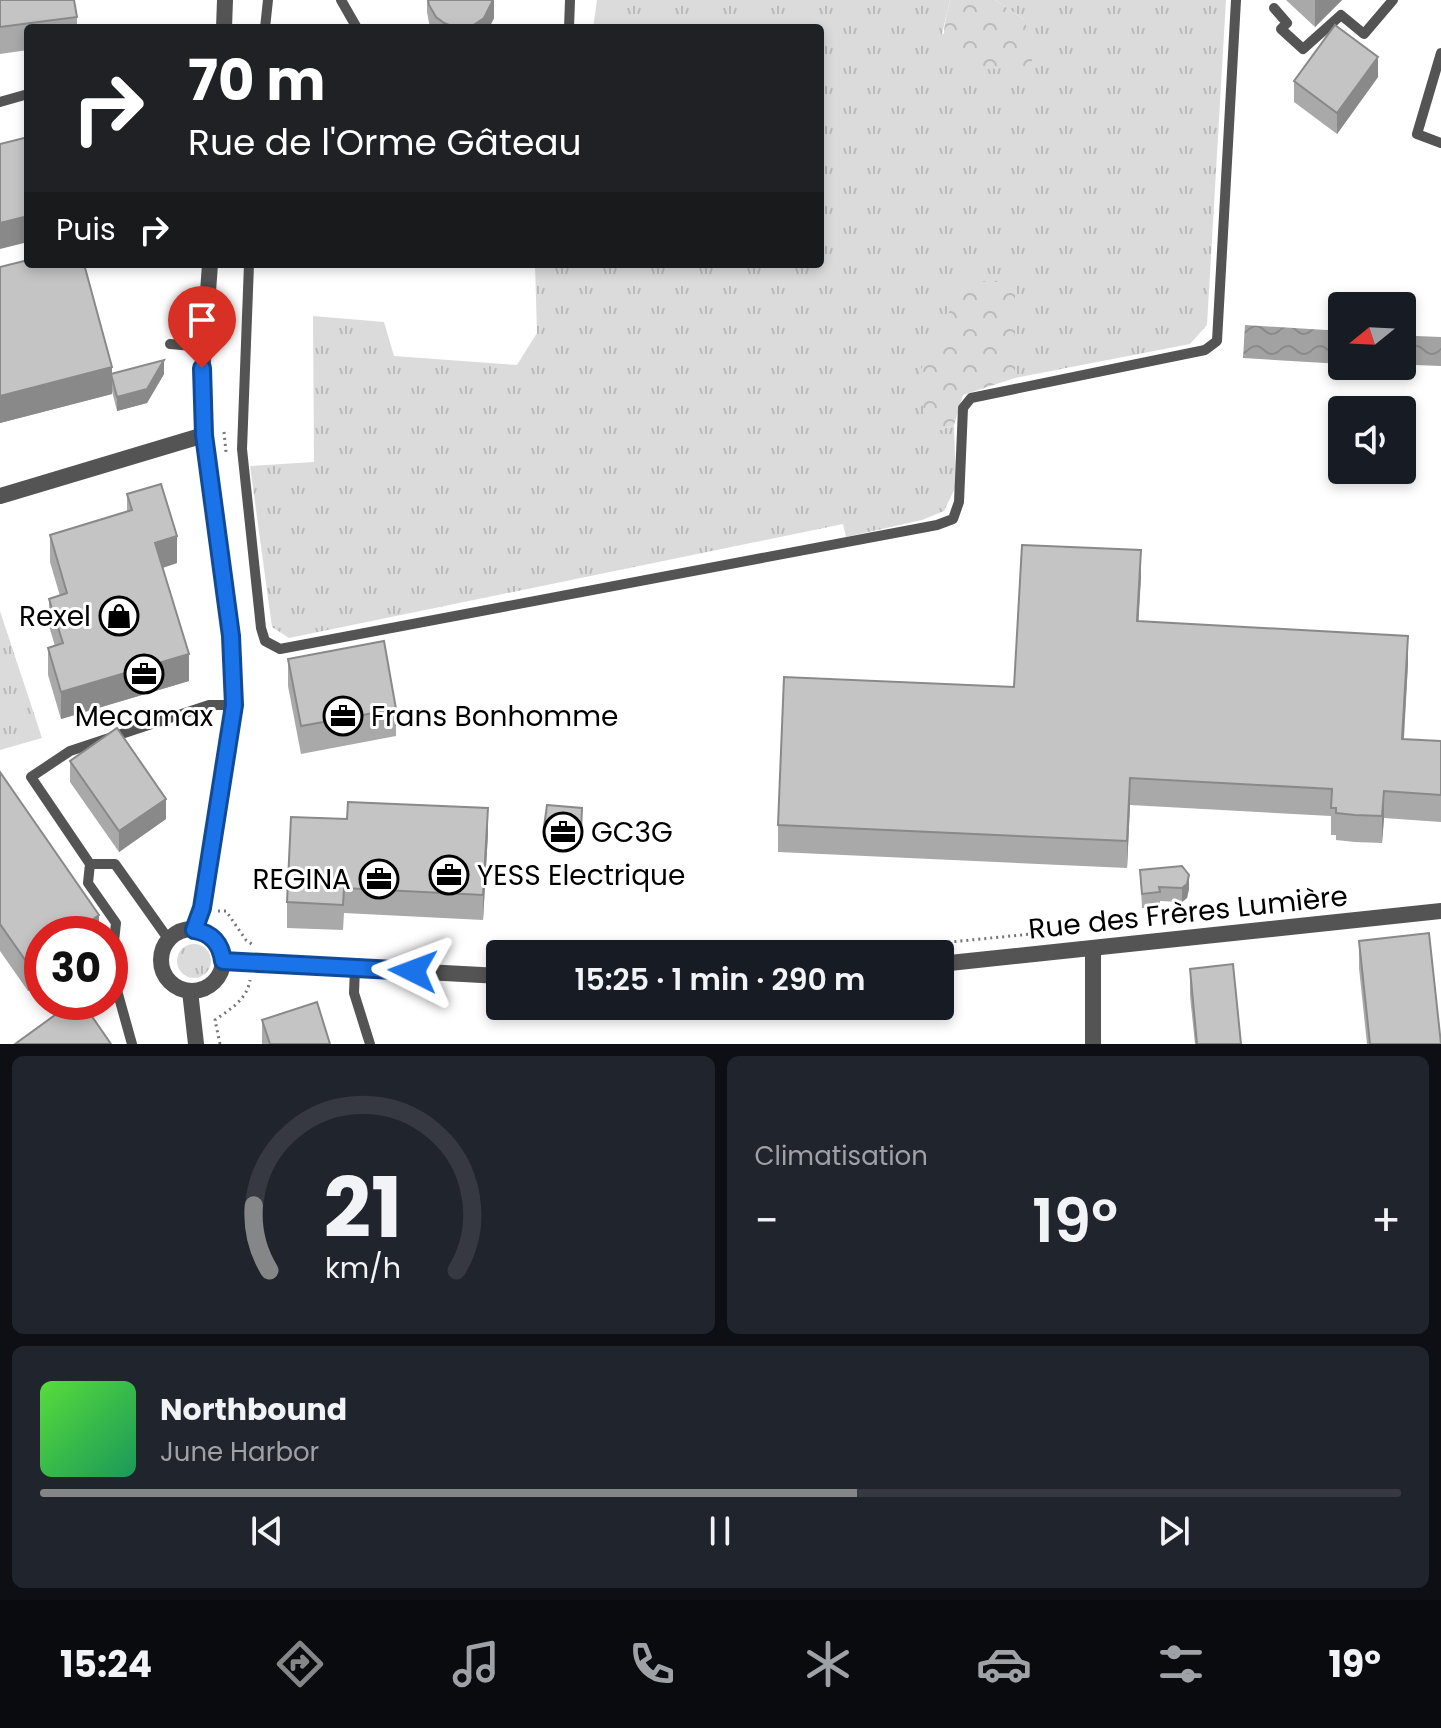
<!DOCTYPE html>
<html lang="fr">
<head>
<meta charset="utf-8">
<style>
  :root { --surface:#171b24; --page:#20242c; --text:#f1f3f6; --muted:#9ea1a6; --line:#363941; --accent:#858687 }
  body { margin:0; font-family:Poppins,sans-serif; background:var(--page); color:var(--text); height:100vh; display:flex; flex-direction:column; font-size:30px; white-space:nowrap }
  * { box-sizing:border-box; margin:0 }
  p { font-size:26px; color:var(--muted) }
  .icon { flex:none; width:44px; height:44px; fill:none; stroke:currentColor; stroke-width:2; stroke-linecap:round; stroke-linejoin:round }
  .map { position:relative; height:1044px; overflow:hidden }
  .side { display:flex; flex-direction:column; gap:12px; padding:12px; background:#0d0f14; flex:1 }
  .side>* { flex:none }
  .banner { position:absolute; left:24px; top:24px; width:800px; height:244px; border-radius:8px; box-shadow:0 4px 12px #0003; background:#202124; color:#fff; overflow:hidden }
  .needle { width:52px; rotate:252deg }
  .buttons { position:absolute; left:1328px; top:292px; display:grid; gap:16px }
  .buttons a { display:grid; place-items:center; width:88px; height:88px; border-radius:8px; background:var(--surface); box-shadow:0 4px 12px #0003; font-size:40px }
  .speed { position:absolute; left:24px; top:916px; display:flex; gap:16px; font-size:40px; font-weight:700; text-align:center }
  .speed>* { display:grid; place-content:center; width:104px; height:104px; border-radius:50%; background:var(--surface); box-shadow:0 4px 12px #0003; line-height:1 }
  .speed .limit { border:12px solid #d22; background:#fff; color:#111 }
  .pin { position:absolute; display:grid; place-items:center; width:68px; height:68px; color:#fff; margin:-82px -34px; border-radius:50% 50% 50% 0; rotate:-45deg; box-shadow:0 0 8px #0007 }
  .pin .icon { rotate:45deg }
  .me { position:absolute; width:88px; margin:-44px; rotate:273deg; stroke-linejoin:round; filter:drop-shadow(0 0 6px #0008) }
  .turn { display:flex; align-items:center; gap:28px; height:168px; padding:0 32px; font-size:36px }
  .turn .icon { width:104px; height:104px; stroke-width:2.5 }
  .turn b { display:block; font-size:56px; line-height:68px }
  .then { display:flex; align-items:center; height:76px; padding:0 32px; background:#0003; gap:16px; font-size:30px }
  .big { font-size:60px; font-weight:600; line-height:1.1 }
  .side .card { flex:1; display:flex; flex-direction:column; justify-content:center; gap:12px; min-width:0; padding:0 28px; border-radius:12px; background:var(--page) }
  .side .dial { align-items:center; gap:0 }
  .dial svg { height:208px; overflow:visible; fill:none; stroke:var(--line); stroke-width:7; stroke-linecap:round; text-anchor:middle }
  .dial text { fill:var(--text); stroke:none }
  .song { display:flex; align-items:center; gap:24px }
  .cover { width:96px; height:96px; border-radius:12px; background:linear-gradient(135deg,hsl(110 70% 55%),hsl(150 70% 35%)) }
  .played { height:8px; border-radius:4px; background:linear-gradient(90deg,var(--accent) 60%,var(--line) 60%) }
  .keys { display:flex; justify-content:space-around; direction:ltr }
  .heat { display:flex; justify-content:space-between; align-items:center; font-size:44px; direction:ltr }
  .side .tiles { flex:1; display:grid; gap:12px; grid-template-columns:1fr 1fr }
  .card:last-child { grid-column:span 2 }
  .trip { position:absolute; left:486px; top:940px; width:468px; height:80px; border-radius:8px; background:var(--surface); box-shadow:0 4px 12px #0003; font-weight:600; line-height:80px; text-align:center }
  .tab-bar { display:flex; height:128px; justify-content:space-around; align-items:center; background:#090b0e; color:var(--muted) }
  .tab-bar .icon { width:56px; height:56px }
  .tab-bar .selected { color:var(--accent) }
  .tab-bar b { font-size:36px; color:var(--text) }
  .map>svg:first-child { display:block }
</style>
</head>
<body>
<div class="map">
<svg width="1441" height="1044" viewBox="0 0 1441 1044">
  <defs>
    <pattern id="grass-tufts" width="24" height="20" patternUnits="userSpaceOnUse" patternTransform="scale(2)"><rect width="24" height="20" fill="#dbdbdb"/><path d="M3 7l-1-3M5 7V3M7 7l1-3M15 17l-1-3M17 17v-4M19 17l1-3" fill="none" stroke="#bababa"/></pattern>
    <pattern id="forest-crowns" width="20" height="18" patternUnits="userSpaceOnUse" patternTransform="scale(2)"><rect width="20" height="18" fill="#dbdbdb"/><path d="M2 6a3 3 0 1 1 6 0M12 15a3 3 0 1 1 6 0" fill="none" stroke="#bababa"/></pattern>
    <pattern id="water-waves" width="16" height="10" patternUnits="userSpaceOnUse" patternTransform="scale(2)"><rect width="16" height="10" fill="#a2a2a2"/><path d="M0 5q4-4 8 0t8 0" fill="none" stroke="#8a8a8a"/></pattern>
  </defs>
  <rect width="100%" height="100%" fill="#fff"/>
  <!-- grass -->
  <g fill="url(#grass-tufts)">
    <path d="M597 0H950L942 34 1025 20 995 0H1226L1207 325 1190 344 1015 378V281L940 430 954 425 956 486 944 511 922 520 846 537 843 524 289 638 272 627 250 466 314 462 313 316 384 322 394 356 517 365 537 333 535 264H820V28H593Z"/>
    <path d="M0 611 42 738 0 750Z"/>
    <circle cx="194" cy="961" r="17"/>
  </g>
  <!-- forest -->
  <g fill="url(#forest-crowns)">
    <path d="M950 0H995L1025 20 1033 66 966 71C938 45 942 35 950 0Z"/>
    <path d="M1015 280V378L963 395 954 425 940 430 924 420 921 369 964 282Z"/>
  </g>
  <!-- water -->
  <g fill="url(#water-waves)">
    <path d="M1245 325 1342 331V364L1243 358Z"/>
    <path d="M1416 336 1441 337V366L1415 365Z"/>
  </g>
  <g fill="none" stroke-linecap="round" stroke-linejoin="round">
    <!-- path -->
    <g stroke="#767676" stroke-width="3" stroke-dasharray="2 4" stroke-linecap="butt">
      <path d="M224 432 226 452"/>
      <path d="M218 911H226L246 940 253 945"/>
      <path d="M829 954 1072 930"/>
      <path d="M220 1044 215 1020C230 1009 247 1000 250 980"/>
    </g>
    <!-- lane -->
    <g stroke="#545454" stroke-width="10">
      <path d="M341 0 357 28"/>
      <path d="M1274 8 1287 23 1281 29 1303 49 1341 15 1364 34 1393 0"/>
      <path d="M265 28 268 0"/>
      <path d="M569 28 570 0"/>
      <path d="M1441 53 1417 134 1441 143"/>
      <path d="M0 102 28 94"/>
      <path d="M249 264 242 449 261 628 265 641 280 649 937 525 953 519 959 502 963 408 971 398 1205 350 1217 341 1236 0"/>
      <path d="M170 344 204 347"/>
      <path d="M90 864H115L169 940"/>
      <path d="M355 968 354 993 370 1044"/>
      <path d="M132 1044 111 969 116 923 88 883 90 864 31 777 70 751 209 705H234"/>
    </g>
    <!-- street -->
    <g stroke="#545454" stroke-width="16">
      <path d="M224 28 225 0"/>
      <path d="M0 496 204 435"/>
      <circle cx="192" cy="960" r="31"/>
      <path d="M194 930 202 908 234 705 231 636 204 435 201 389 210 264"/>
      <path d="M1093 950V1044"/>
      <path d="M223 961 500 976"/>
      <path d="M940 964 1441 911"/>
      <path d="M190 991 196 1044"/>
    </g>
  </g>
  <!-- wall -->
  <g fill="#a9a9a9">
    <path d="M0 0 77 17V28H28V50L0 54Z"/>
    <path d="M427 0H494V18L489 28H430L427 12Z"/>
    <path d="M1286 0H1342L1315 27Z"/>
    <path d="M1378 77 1337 134 1294 102V81Z"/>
    <path d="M0 267 112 374H164L147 403 117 411 112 391V394L0 423Z"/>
    <path d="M127 494 177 563 163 568 189 681 61 719 48 675V648L55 646 49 626V599L60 596 50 562V535L127 512Z"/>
    <path d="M1141 577 1138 621 1408 663 1404 739 1441 741V822L1384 818 1382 843 1355 842 1336 840V835H1331V816L1130 805 1127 868 778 852V825L1014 687Z"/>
    <path d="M288 659 396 709V736L301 754 288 686Z"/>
    <path d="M70 761 166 819 119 852 70 782Z"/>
    <path d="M0 772 99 934H42V987L39 983 28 991 0 951Z"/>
    <path d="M582 822 581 844 544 841V827Z"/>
    <path d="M488 833 483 920 344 913 343 930 287 928V902Z"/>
    <path d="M1140 870 1189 889 1187 898 1182 902 1160 901V906L1142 908Z"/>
    <path d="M1359 941 1441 1044H1367L1359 968Z"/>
    <path d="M1190 969 1241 1044H1195L1190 996Z"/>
    <path d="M262 1020 330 1044H262Z"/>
  </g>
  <!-- shaded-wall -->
  <g fill="#898989">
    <path d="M493 0H494V18L489 28H472V26Z"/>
    <path d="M1315 0H1342L1315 27Z"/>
    <path d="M1378 57V77L1337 134V113Z"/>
    <path d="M28 216V242L0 249V223Z"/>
    <path d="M164 360V374L147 403 117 411V397Z"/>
    <path d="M112 367V394L0 423V396Z"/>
    <path d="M177 536V563L155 570V543Z"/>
    <path d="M1141 550V577L1137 648V621Z"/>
    <path d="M1408 636V663L1402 766V739Z"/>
    <path d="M189 654V681L61 719V692Z"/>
    <path d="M1130 778V805L1127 868V841Z"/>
    <path d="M1384 791V818L1382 843V816Z"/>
    <path d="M166 799V819L119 852V831Z"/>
    <path d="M488 808V833L483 920V895Z"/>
    <path d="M1189 875V889L1187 898 1182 902V888Z"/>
    <path d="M99 915V934H72Z"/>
    <path d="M39 956V983L28 991V964Z"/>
  </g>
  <!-- building -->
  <g fill="#c4c4c4" stroke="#898989" stroke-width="2">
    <path d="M0 0H74L77 17 0 27Z"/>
    <path d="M428 0H493L484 18 472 26 457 28 444 23 436 17 429 5Z"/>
    <path d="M1335 25 1378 57 1337 113 1294 81Z"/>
    <path d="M28 137V216L0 223V144Z"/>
    <path d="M28 260V264H84L112 367 0 396V267Z"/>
    <path d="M164 360 147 389 117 397 111 374Z"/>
    <path d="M161 484 177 536 155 543 189 654 61 692 48 648 63 643 49 599 67 593 50 535 132 510 127 494Z"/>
    <path d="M1022 545 1141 550 1137 621 1408 636 1402 739 1441 741V795L1384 791 1382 816 1355 815 1336 813V808H1331L1332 789 1130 778 1127 841 778 825 784 677 1014 687Z"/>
    <path d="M384 641 396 709 301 726 288 659Z"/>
    <path d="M117 728 166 799 119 831 70 761Z"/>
    <path d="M0 772 99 915 72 934H42V960L39 956 28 964 0 924Z"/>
    <path d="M348 802 488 808 483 895 344 888 343 905 287 902 291 817 347 819Z"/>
    <path d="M547 805 582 808 581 830 544 827Z"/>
    <path d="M1182 866 1189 875 1187 884 1182 888 1159 887 1160 892 1142 894 1140 870Z"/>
    <path d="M1429 933 1441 1044H1370L1359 941Z"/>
    <path d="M1233 964 1241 1044H1197L1190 969Z"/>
    <path d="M73 1002H82L111 1044H15Z"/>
    <path d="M317 1002 330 1044H270L262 1020Z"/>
  </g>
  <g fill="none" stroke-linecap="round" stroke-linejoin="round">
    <defs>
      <path id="route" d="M202 368 204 435 231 636 234 705 202 908 194 930C212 933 221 944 223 961L413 971"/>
    </defs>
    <!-- route casing -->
    <use href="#route" stroke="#114b97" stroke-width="20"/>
    <!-- route -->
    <use href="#route" stroke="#1a73e8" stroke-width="14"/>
  </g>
  <!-- icons -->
  <defs>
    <symbol id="shop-ring" viewBox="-11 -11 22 22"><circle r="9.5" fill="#fff" stroke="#000" stroke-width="1.5"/><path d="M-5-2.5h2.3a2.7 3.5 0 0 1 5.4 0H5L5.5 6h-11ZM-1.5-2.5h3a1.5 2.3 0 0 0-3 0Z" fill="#000"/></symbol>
    <symbol id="office-ring" viewBox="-11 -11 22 22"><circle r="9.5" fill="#fff" stroke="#000" stroke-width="1.5"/><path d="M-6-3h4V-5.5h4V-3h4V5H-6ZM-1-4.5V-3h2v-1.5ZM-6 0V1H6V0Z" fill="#000"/></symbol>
  </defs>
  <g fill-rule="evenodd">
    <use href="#shop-ring" x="97" y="594" width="44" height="44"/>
    <use href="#office-ring" x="122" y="652" width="44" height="44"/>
    <use href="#office-ring" x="321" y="694" width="44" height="44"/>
    <use href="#office-ring" x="541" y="810" width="44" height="44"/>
    <use href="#office-ring" x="427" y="853" width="44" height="44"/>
    <use href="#office-ring" x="357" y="857" width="44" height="44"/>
  </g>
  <g text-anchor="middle" stroke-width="6" stroke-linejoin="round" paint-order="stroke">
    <!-- poi labels -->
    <g font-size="28" fill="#000" stroke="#fff" text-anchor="start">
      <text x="91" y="626" text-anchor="end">Rexel</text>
      <text x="144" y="726" text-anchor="middle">Mecamax</text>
      <text x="371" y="726">Frans Bonhomme</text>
      <text x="591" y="842">GC3G</text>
      <text x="477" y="885">YESS Electrique</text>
      <text x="351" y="889" text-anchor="end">REGINA</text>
    </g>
    <!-- street labels -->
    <g font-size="28" fill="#000" stroke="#fff">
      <text transform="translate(1188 912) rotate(-6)" y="10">Rue des Frères Lumière</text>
    </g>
  </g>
</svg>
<div class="buttons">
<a><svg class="needle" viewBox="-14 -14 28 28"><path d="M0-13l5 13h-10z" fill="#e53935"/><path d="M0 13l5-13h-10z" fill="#9ea1a6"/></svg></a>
<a><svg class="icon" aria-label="sound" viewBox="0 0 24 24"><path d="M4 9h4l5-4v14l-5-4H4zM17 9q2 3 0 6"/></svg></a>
</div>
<div class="speed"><div class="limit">30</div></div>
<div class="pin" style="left:202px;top:368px;background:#d93025"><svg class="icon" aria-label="arrive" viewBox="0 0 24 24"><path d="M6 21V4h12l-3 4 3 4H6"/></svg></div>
<svg class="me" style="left:413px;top:971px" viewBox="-20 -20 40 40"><path d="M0-17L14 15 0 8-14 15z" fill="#1a73e8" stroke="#fff" stroke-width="4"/></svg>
<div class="trip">15:25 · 1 min · 290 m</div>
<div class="banner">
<div class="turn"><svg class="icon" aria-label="right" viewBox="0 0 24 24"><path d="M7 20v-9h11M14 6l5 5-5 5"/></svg><div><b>70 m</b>Rue de l'Orme Gâteau</div></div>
<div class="then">Puis<svg class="icon" aria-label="right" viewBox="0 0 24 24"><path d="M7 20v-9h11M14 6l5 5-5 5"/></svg></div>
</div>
</div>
<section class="side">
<div class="tiles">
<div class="card dial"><svg viewBox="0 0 100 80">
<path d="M14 69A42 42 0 1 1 86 69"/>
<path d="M14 69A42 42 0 0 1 8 44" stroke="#858687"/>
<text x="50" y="56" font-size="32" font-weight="700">21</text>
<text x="50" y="72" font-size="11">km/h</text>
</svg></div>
<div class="card"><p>Climatisation</p>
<div class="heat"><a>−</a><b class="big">19°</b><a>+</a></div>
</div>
<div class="card">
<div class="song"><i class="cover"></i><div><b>Northbound</b><p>June Harbor</p></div></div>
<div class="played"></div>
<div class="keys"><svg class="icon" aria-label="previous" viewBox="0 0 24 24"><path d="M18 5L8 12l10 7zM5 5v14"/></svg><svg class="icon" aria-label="pause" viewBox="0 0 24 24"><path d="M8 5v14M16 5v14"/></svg><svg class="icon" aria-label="next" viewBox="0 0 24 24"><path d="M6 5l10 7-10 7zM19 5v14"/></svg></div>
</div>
</div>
</section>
<nav class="tab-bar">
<b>15:24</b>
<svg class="icon selected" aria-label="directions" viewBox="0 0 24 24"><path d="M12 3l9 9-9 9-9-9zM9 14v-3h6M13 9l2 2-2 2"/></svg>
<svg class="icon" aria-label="music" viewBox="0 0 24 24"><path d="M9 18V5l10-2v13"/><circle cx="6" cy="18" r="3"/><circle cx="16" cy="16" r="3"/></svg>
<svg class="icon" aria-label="phone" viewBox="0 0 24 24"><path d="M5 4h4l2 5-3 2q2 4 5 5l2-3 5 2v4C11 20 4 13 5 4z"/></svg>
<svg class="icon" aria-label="climate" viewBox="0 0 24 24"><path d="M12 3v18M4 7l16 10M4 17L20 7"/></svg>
<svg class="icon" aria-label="car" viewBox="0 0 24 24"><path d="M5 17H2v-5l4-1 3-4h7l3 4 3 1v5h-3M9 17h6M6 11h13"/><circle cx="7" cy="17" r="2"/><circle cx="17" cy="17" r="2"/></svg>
<svg class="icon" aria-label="filters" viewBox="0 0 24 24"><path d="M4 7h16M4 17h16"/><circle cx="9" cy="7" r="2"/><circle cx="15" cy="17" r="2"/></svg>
<b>19°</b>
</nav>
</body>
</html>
